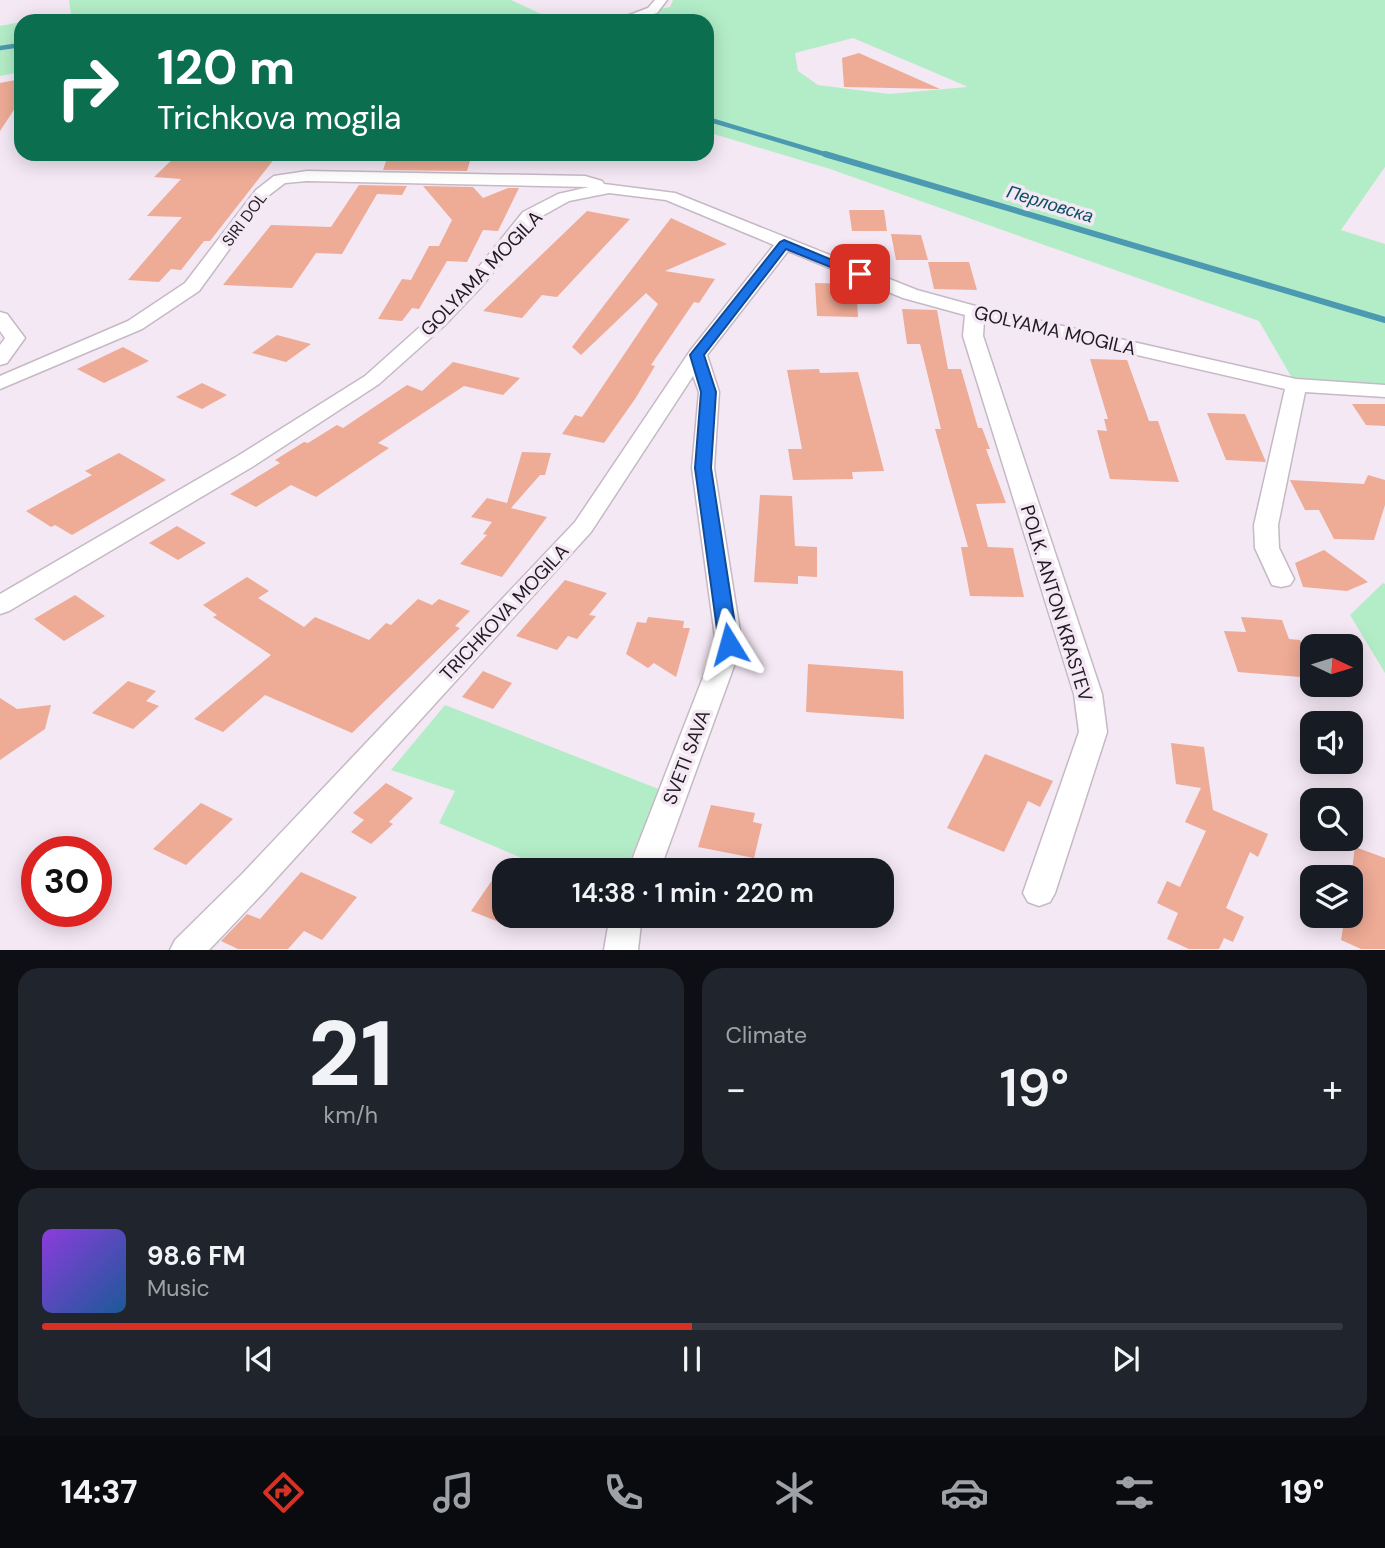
<!DOCTYPE html>
<html lang="en">
<head>
<meta charset="utf-8">
<style>
  :root { --surface:#171b24; --page:#20242c; --text:#f1f3f6; --muted:#9ea1a6; --line:#363941; --accent:#d93025 }
  body { margin:0; font-family:"DM Sans",sans-serif; background:var(--page); color:var(--text); height:100vh; display:flex; flex-direction:column; font-size:26px; white-space:nowrap }
  * { box-sizing:border-box; margin:0 }
  p { font-size:23px; color:var(--muted) }
  .icon { flex:none; width:38px; height:38px; fill:none; stroke:currentColor; stroke-width:2; stroke-linecap:round; stroke-linejoin:round }
  .map { position:relative; height:950px; overflow:hidden }
  .sheet { display:flex; flex-direction:column; gap:18px; padding:18px; background:#0d0f14; flex:1 }
  .sheet>* { flex:none }
  .hud { position:absolute; left:14px; top:14px; width:700px; height:147px; border-radius:21px; box-shadow:0 4px 18px #0003; background:#0b6e4f; color:#fff; overflow:hidden }
  .needle { width:46px; rotate:94deg }
  .controls { position:absolute; left:1300px; top:634px; display:grid; gap:14px }
  .controls a { display:grid; place-items:center; width:63px; height:63px; border-radius:14px; background:var(--surface); box-shadow:0 4px 18px #0003; font-size:35px }
  .speed { position:absolute; left:21px; top:836px; display:flex; gap:14px; font-size:35px; font-weight:700; text-align:center }
  .speed>* { display:grid; place-content:center; width:91px; height:91px; border-radius:50%; background:var(--surface); box-shadow:0 4px 18px #0003; line-height:1 }
  .speed .limit { border:10px solid #d22; background:#fff; color:#111 }
  .pin { position:absolute; display:grid; place-items:center; width:60px; height:60px; color:#fff; margin:-30px; border-radius:14px; box-shadow:0 4px 10px #0006 }
  .me { position:absolute; width:77px; margin:-38px; rotate:352deg; stroke-linejoin:round; filter:drop-shadow(0 0 5px #0008) }
  .turn { display:flex; align-items:center; gap:24px; height:147px; padding:0 28px; font-size:32px }
  .turn .icon { width:91px; height:91px; stroke-width:2.5 }
  .turn b { display:block; font-size:49px; line-height:60px }
  .big { font-size:52px; font-weight:600; line-height:1.1 }
  .sheet .tile { flex:1; display:flex; flex-direction:column; justify-content:center; gap:10px; min-width:0; padding:0 24px; border-radius:21px; background:var(--page) }
  .sheet .dial { align-items:center; gap:0 }
  .dial b { font-size:91px; line-height:1 }
  .song { display:flex; align-items:center; gap:21px }
  .cover { width:84px; height:84px; border-radius:10px; background:linear-gradient(135deg,hsl(270 70% 55%),hsl(210 70% 35%)) }
  .played { height:7px; border-radius:4px; background:linear-gradient(90deg,var(--accent) 50%,var(--line) 50%) }
  .keys { display:flex; justify-content:space-around; direction:ltr }
  .heat { display:flex; justify-content:space-between; align-items:center; font-size:38px; direction:ltr }
  .sheet .tiles { flex:1; display:grid; gap:18px; grid-template-columns:1fr 1fr }
  .tile:last-child { grid-column:span 2 }
  .trip { position:absolute; left:492px; top:858px; width:402px; height:70px; border-radius:21px; background:var(--surface); box-shadow:0 4px 18px #0003; font-weight:600; line-height:70px; text-align:center }
  .dock { display:flex; height:112px; justify-content:space-around; align-items:center; background:#090b0e; color:var(--muted) }
  .dock .icon { width:49px; height:49px }
  .dock .active { color:var(--accent) }
  .dock b { font-size:32px; color:var(--text) }
  .map>svg:first-child { display:block }
</style>
</head>
<body>
<div class="map">
<svg width="1385" height="950" viewBox="0 0 1385 950">
  <rect width="100%" height="100%" fill="#f4e8f4"/>
  <!-- green -->
  <g fill="#b3edc8" fill-rule="evenodd">
    <path d="M69 0H511L550 18 618 17 670 7 673 0H1385V167L1341 230 1385 244V391L1296 385 1259 321 830 169 707 132V21H30L71 15ZM853 38 966 86 967 87 889 94 818 85 798 71 795 53Z"/>
    <path d="M21 22V72L0 76V26Z"/>
    <path d="M1383 583 1385 584V673L1350 615Z"/>
    <path d="M445 705 661 790 625 870H550L439 823 455 791 391 770Z"/>
  </g>
  <g fill="none" stroke-linecap="round" stroke-linejoin="round">
    <!-- stream-far1 -->
    <g stroke="#4c9ab2" stroke-width="4.5">
      <path d="M0 48 21 45"/>
      <path d="M707 119 831 156"/>
    </g>
    <!-- stream -->
    <path stroke="#4c9ab2" stroke-width="6" d="M825 154 1385 320"/>
  </g>
  <!-- building -->
  <g fill="#eeab96">
    <path d="M859 53 940 89 844 87 842 58Z"/>
    <path d="M21 79V99L0 131V83Z"/>
    <path d="M178 154H278L210 241H204L181 270 171 269 159 282 128 280 182 217 147 216 181 179 154 177Z"/>
    <path d="M459 159V161H470L467 171 383 170 386 161Z"/>
    <path d="M359 185 407 186 402 195 377 194 342 254 316 253 292 288 223 285 271 225 331 227Z"/>
    <path d="M423 186 473 187 483 198 508 188H519L498 231 483 230 467 262 447 261 419 309 412 308 402 321 378 319 402 279 411 280 429 246H439L452 220Z"/>
    <path d="M849 210H884L887 231H852Z"/>
    <path d="M587 211 630 219 557 297 542 295 522 318 483 311Z"/>
    <path d="M671 218 727 244 665 271 715 279 699 303 694 302 651 365 655 366 635 399 604 443 562 434 575 415 582 417 658 304 646 293 581 355 572 347Z"/>
    <path d="M891 234 921 235 928 260H896Z"/>
    <path d="M928 262H969L977 290 934 289Z"/>
    <path d="M815 283 856 284 858 317 817 316Z"/>
    <path d="M902 309 937 310 948 369H961L978 428H982L990 449H986L1006 503 976 504 988 547 1013 548 1024 597 970 596 961 547H968L935 429H941L920 344H907Z"/>
    <path d="M277 335 311 344 286 362 252 353Z"/>
    <path d="M123 347 149 361 104 383 77 369Z"/>
    <path d="M1090 359 1127 360 1149 421H1158L1179 482 1110 479 1097 430 1107 431 1104 419H1108Z"/>
    <path d="M453 362 520 378 503 395 464 386 378 443 389 448 316 497 291 485 256 507 230 494 280 463 275 460 304 442 308 443 337 425 343 428 407 385 422 391Z"/>
    <path d="M819 369 820 373 858 372 884 471 852 472 853 479 793 480 788 449H802L787 370Z"/>
    <path d="M202 383 227 395 202 409 176 397Z"/>
    <path d="M1352 404H1385V426L1366 425Z"/>
    <path d="M1207 413 1245 414 1266 462 1226 460Z"/>
    <path d="M522 452 551 453 545 475H540L511 508 547 517 502 577 460 564 487 535 483 534 492 522 471 517 487 498 507 503Z"/>
    <path d="M119 453 166 480 72 535 55 525 51 527 26 511 92 475 85 471Z"/>
    <path d="M1368 475 1385 480V505L1374 540 1334 539 1319 510H1305L1290 480 1364 484Z"/>
    <path d="M760 495 792 496 795 546 817 547V577L798 576V584L754 582Z"/>
    <path d="M177 526 206 543 178 560 149 543Z"/>
    <path d="M1324 550 1368 582 1347 591 1303 587 1295 563Z"/>
    <path d="M247 577 269 591 258 598 304 627 315 617 369 640 386 623 391 625 418 599 432 605 439 599 470 611 455 626 460 628 352 733 265 695 223 732 194 719 271 655 213 617 217 615 203 605Z"/>
    <path d="M565 580 607 593 589 615 596 616 577 639 568 636 557 650 516 636Z"/>
    <path d="M75 595 105 616 64 641 34 619Z"/>
    <path d="M648 617 684 621 683 628H690L676 677 654 663 648 668 626 654 637 622 646 623Z"/>
    <path d="M1241 617 1282 620 1289 639 1300 640 1304 648 1312 649V678L1238 672 1224 631 1246 632Z"/>
    <path d="M808 664 903 671 904 719 806 712Z"/>
    <path d="M483 671 512 683 493 709 462 697Z"/>
    <path d="M128 681 156 691 146 701 159 706 133 729 92 713Z"/>
    <path d="M0 698 17 709 51 705 45 729 0 760Z"/>
    <path d="M1171 743 1204 747 1213 810 1268 834 1258 857 1250 852 1226 908 1244 917 1233 942 1224 938 1219 949H1189L1167 939 1178 913 1157 903 1167 881 1180 887 1206 831 1185 822 1201 788 1176 784Z"/>
    <path d="M985 754 1053 781 1040 807 1028 801 1004 852 947 828Z"/>
    <path d="M386 783 413 798 389 822 393 824 371 844 351 832 364 820 353 813Z"/>
    <path d="M201 803 233 819 186 865 153 849Z"/>
    <path d="M711 805 755 813 753 822 762 824 754 858 698 847Z"/>
    <path d="M1355 847 1385 858V949H1361L1341 940 1345 915H1351V877Z"/>
    <path d="M504 863V924L471 911Z"/>
    <path d="M301 872 357 897 322 940 304 931 288 949H238L221 941 247 914 260 919Z"/>
  </g>
  <g fill="none" stroke-linecap="round" stroke-linejoin="round">
    <defs>
      <g id="minor">
        <path d="M655 0H667L657 13 630 21 624 17 648 8Z"/>
        <path d="M307 171 585 176 602 181 604 184 675 193 917 290 979 307 1296 379 1385 385V397L1305 392 1278 525 1279 548 1294 579 1290 585 1281 587 1272 585 1255 548 1254 525 1285 389 984 320 983 336 1102 694 1107 732 1055 893 1050 902 1039 906 1028 902 1023 893 1079 732 1074 694 963 336 965 315 903 298 788 251 707 355 719 392 714 468 742 644 660 870H628L716 644 692 468 699 392 693 376 591 532 264 892 209 950H170L175 940 242 874 575 522 690 351 774 245 666 200 609 193 569 201 535 220 482 286 445 325 379 384 252 467 9 611 0 614V594L236 457 365 376 431 317 470 278 523 212 558 194 589 187 307 181 285 183 268 196 199 291 142 329 0 389V376L128 321 185 283 256 190 274 176Z"/>
        <path d="M0 312 7 314 25 338 7 363 0 365V345L5 338 0 331Z"/>
        <path d="M610 915H642L638 950H604Z"/>
      </g>
    </defs>
    <!-- minor casing -->
    <use href="#minor" stroke="#c5b9c5" stroke-width="3"/>
    <!-- minor -->
    <use href="#minor" fill="#fff" fill-rule="evenodd"/>
  </g>
  <!-- route -->
  <path fill="#1a73e8" stroke="#114b97" stroke-width="2" d="M784 240 866 274 864 277H855L786 249 704 355 716 392 711 468 738 644 735 649H722L719 644 695 468 701 392 690 355 780 242Z"/>
  <g text-anchor="middle" stroke-width="7" stroke-linejoin="round" paint-order="stroke">
    <!-- far-street labels -->
    <g font-size="16" fill="#1f1b1f" stroke="#f4e8f4">
      <text transform="translate(244 219) rotate(-53)" y="6">SIRI DOL</text>
    </g>
    <!-- far-water labels -->
    <g font-size="18" font-style="italic" fill="#0c5062" stroke="#f4e8f4">
      <text transform="translate(1050 204) rotate(17)" y="6">Перловска</text>
    </g>
    <!-- street labels -->
    <g font-size="19" fill="#1f1b1f" stroke="#f4e8f4">
      <text transform="translate(481 273) rotate(-46)" y="7">GOLYAMA MOGILA</text>
      <text transform="translate(1055 330) rotate(13)" y="7">GOLYAMA MOGILA</text>
      <text transform="translate(1057 603) rotate(73)" y="7">POLK. ANTON KRASTEV</text>
      <text transform="translate(504 612) rotate(-47)" y="7">TRICHKOVA MOGILA</text>
      <text transform="translate(686 757) rotate(-69)" y="7">SVETI SAVA</text>
    </g>
  </g>
</svg>
<div class="controls">
<a><svg class="needle" viewBox="-14 -14 28 28"><path d="M0-13l5 13h-10z" fill="#e53935"/><path d="M0 13l5-13h-10z" fill="#9ea1a6"/></svg></a>
<a><svg class="icon" aria-label="sound" viewBox="0 0 24 24"><path d="M4 9h4l5-4v14l-5-4H4zM17 9q2 3 0 6"/></svg></a>
<a><svg class="icon" aria-label="search" viewBox="0 0 24 24"><circle cx="10" cy="10" r="6"/><path d="M15 15l6 6"/></svg></a>
<a><svg class="icon" aria-label="layers" viewBox="0 0 24 24"><path d="M12 4l9 5-9 5-9-5zM3 14l9 5 9-5"/></svg></a>
</div>
<div class="speed"><div class="limit">30</div></div>
<div class="pin" style="left:860px;top:274px;background:#d93025"><svg class="icon" aria-label="arrive" viewBox="0 0 24 24"><path d="M6 21V4h12l-3 4 3 4H6"/></svg></div>
<svg class="me" style="left:729px;top:644px" viewBox="-20 -20 40 40"><path d="M0-17L14 15 0 8-14 15z" fill="#1a73e8" stroke="#fff" stroke-width="4"/></svg>
<div class="trip">14:38 · 1 min · 220 m</div>
<div class="hud">
<div class="turn"><svg class="icon" aria-label="right" viewBox="0 0 24 24"><path d="M7 20v-9h11M14 6l5 5-5 5"/></svg><div><b>120 m</b>Trichkova mogila</div></div>
</div>
</div>
<section class="sheet">
<div class="tiles">
<div class="tile dial"><b>21</b><p>km/h</p></div>
<div class="tile"><p>Climate</p>
<div class="heat"><a>−</a><b class="big">19°</b><a>+</a></div>
</div>
<div class="tile">
<div class="song"><i class="cover"></i><div><b>98.6 FM</b><p>Music</p></div></div>
<div class="played"></div>
<div class="keys"><svg class="icon" aria-label="previous" viewBox="0 0 24 24"><path d="M18 5L8 12l10 7zM5 5v14"/></svg><svg class="icon" aria-label="pause" viewBox="0 0 24 24"><path d="M8 5v14M16 5v14"/></svg><svg class="icon" aria-label="next" viewBox="0 0 24 24"><path d="M6 5l10 7-10 7zM19 5v14"/></svg></div>
</div>
</div>
</section>
<nav class="dock">
<b>14:37</b>
<svg class="icon active" aria-label="directions" viewBox="0 0 24 24"><path d="M12 3l9 9-9 9-9-9zM9 14v-3h6M13 9l2 2-2 2"/></svg>
<svg class="icon" aria-label="music" viewBox="0 0 24 24"><path d="M9 18V5l10-2v13"/><circle cx="6" cy="18" r="3"/><circle cx="16" cy="16" r="3"/></svg>
<svg class="icon" aria-label="phone" viewBox="0 0 24 24"><path d="M5 4h4l2 5-3 2q2 4 5 5l2-3 5 2v4C11 20 4 13 5 4z"/></svg>
<svg class="icon" aria-label="climate" viewBox="0 0 24 24"><path d="M12 3v18M4 7l16 10M4 17L20 7"/></svg>
<svg class="icon" aria-label="car" viewBox="0 0 24 24"><path d="M5 17H2v-5l4-1 3-4h7l3 4 3 1v5h-3M9 17h6M6 11h13"/><circle cx="7" cy="17" r="2"/><circle cx="17" cy="17" r="2"/></svg>
<svg class="icon" aria-label="filters" viewBox="0 0 24 24"><path d="M4 7h16M4 17h16"/><circle cx="9" cy="7" r="2"/><circle cx="15" cy="17" r="2"/></svg>
<b>19°</b>
</nav>
</body>
</html>
